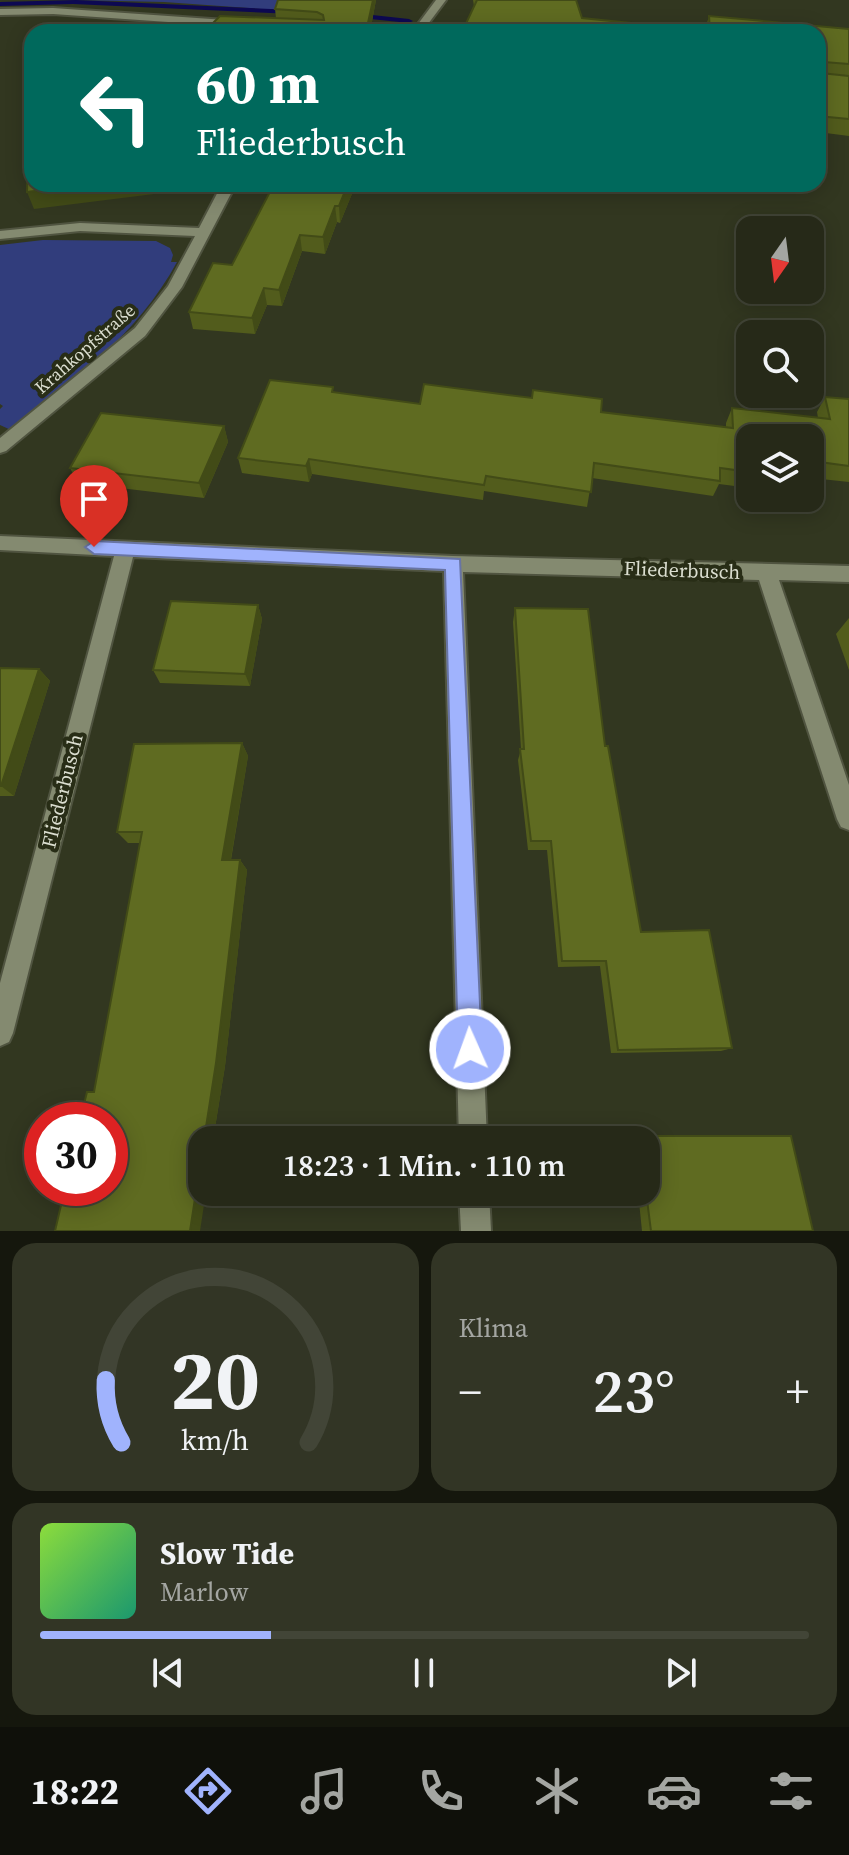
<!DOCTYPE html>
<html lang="de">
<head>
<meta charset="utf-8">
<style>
  :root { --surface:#262918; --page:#323525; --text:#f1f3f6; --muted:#a4a6a2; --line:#424537; --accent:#a0b3fd }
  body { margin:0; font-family:"Source Serif 4",serif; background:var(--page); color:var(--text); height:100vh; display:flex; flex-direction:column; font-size:30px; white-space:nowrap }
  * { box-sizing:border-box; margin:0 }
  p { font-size:26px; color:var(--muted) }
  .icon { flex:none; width:44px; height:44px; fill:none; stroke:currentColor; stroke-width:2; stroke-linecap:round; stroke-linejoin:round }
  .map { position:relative; height:1231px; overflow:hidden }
  .sheet { display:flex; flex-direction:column; gap:12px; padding:12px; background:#15170d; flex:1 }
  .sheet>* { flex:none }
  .top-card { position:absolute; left:24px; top:24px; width:802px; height:168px; border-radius:24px; box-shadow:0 4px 20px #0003,0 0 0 2px var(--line); background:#00695c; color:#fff; overflow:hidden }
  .needle { width:52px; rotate:194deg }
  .fabs { position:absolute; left:736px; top:216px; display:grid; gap:16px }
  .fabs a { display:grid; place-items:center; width:88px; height:88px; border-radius:16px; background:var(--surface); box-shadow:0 4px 20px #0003,0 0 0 2px var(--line); font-size:40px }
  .speed { position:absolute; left:24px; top:1102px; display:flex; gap:16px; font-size:40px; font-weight:700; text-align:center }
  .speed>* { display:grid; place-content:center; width:104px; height:104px; border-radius:50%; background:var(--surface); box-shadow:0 4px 20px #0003,0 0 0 2px var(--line); line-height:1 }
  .speed .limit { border:12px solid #d22; background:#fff; color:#111 }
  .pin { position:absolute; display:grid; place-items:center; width:68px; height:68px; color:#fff; margin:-82px -34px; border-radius:50% 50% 50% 0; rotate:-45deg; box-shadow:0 0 8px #0007 }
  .pin .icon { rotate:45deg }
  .me { position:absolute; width:88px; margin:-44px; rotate:358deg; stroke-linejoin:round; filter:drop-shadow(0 0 6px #0008) }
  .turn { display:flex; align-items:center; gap:28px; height:168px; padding:0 40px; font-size:36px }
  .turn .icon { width:104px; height:104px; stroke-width:2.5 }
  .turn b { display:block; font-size:56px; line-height:68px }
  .big { font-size:60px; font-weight:600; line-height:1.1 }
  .sheet .tile { flex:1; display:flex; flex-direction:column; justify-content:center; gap:12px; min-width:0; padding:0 28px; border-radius:24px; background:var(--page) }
  .sheet .dial { align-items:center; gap:0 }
  .dial svg { height:208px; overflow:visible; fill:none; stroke:var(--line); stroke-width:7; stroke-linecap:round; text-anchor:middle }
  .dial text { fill:var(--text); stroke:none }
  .song { display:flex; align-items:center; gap:24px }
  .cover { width:96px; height:96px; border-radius:12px; background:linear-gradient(135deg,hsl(90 70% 55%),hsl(160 70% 35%)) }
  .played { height:8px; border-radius:4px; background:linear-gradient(90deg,var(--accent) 30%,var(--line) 30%) }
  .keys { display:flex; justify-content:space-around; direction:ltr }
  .heat { display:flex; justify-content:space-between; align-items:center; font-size:44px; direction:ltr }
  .sheet .tiles { flex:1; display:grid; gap:12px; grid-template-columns:1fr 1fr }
  .tile:last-child { grid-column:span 2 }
  .trip { position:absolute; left:188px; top:1126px; width:472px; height:80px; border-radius:24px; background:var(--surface); box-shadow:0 4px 20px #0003,0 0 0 2px var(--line); font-weight:600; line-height:80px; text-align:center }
  .tabs { display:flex; height:128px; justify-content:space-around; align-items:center; background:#0f100a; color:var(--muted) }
  .tabs .icon { width:56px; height:56px }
  .tabs .active { color:var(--accent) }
  .tabs b { font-size:36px; color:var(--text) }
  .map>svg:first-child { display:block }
</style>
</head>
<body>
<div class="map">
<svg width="849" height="1231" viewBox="0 0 849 1231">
  <rect width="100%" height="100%" fill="#323720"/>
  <!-- green -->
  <g fill="#313d7c">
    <path d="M75 0H307L303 12 164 2Z"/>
    <path d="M43 240 156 241 170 248 173 255 171 262H177C138 334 75 379 13 431L0 425V409L3 406 0 404V245Z"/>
  </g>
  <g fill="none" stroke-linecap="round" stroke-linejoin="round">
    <!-- stream -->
    <g fill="#0d0952" fill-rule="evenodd">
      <path d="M76 0 293 10 297 12 293 14 73 4 0 6V2Z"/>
      <path d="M354 13 409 19 413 21 409 23 351 17Z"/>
      <path d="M431 22 505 30 509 32H485L434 26H431Z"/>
    </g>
    <defs>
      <g id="street">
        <path d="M436 0H446L422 32H412Z"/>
        <path d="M53 8 240 21 245 24 240 27 53 14 0 15V9Z"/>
        <path d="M222 184H236L182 287 145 336 6 451 0 453V438L135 328 168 286 195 236 80 231 0 239V231L80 223 199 228Z"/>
        <path d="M0 536 453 556 849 566V582L779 580 849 785V830L841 827 837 819 759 580 463 572 487 1140H459L444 571 133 557 13 1033 9 1042 0 1046V983L114 556 0 550Z"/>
        <path d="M459 1192H489L491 1231H461Z"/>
      </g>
    </defs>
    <!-- street casing -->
    <use href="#street" stroke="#505440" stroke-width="4"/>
    <!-- street -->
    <use href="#street" fill="#848a70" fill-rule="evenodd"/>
  </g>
  <!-- wall -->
  <g fill="#525c1c">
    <path d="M278 0H376L370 32 276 18 275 9Z"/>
    <path d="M473 0H576L582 18 705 30 709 16 849 29V136L818 132V32H462L474 6Z"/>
    <path d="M274 184H356L340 223 337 222 325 254 302 251 282 306 267 305 255 334 193 329 189 312 232 265Z"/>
    <path d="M334 392 420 404 601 412 726 427V423L732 408 818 418 817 412 825 397 849 399V482L821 479 812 495H810V438H750V488L719 484 713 496 592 478 587 507 484 491 483 500 312 474 309 482 242 473 238 458Z"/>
    <path d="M224 426 228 442 204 498 78 483 70 468Z"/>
    <path d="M258 605 262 619 250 686 160 683 153 670Z"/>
    <path d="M515 608 605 746 641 932 732 1048 721 1051 611 1053 600 966 558 967 547 850H528L518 760 521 749 513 622Z"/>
    <path d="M849 618V670L836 634Z"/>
    <path d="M0 668 39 669 50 681 14 796H0Z"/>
    <path d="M242 743 248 756 231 860H240L247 870 225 1066 213 1140H202L94 1092 140 843H128L117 832Z"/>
    <path d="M631 1136H791L813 1231H642L638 1192H646V1140H631Z"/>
  </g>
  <!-- shaded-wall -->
  <g fill="#424b17">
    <path d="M373 0H376L370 32H366Z"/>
    <path d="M92 184H221L218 186 34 209 27 192Z"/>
    <path d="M348 184H356L340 223 339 206Z"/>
    <path d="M335 206 337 222 325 254 323 237Z"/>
    <path d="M300 235 302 251 282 306 279 290Z"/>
    <path d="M264 288 267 305 255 334 252 318Z"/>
    <path d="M224 426 228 442 204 498 199 483Z"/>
    <path d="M309 459 312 474 309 482 306 466Z"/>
    <path d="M258 605 262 619 250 686 245 674Z"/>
    <path d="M39 669 50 681 14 796 1 786Z"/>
    <path d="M242 743 248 756 229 870 222 860Z"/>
    <path d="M240 860 247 870 225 1066 213 1140H204Z"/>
    <path d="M202 1153V1192H206L200 1231H190Z"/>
  </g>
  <!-- building -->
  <g fill="#5f6b21" stroke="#424b17" stroke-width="2">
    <path d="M278 0H373L366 32H204L220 16 324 20 323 15 317 12 275 9Z"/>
    <path d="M477 0H576L582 18 710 31 709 16 849 29V64L824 62 821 65V73L849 76V119L818 116V32H462Z"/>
    <path d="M28 154H32V184H92L27 192Z"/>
    <path d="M274 184H348L339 206H335L323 237 300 235 279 290 264 288 252 318 189 312 213 263 232 265Z"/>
    <path d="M270 380 333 387 332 392 420 404 424 384 532 398 533 390 602 399 601 412 733 428 732 408 830 419 825 397 849 399V466L819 462 821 480 810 479V438H750V472L720 468V481L594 463 591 492 486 476 484 485 309 459 306 466 238 458Z"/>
    <path d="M101 413 224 426 199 483 70 468Z"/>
    <path d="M171 601 258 605 245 674 153 670Z"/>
    <path d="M515 608 588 609 605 746H608L641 932 709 930 732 1048 618 1050 606 961H562L551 841H531L520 749H524Z"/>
    <path d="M0 668 39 669 1 786H0Z"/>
    <path d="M242 743 222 860H240L216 1063 204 1140H202V1153L190 1231H55L65 1188H110V1120H80L87 1092H94L142 832H117L134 744Z"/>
    <path d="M638 1136H791L813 1231H651L646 1192V1140H639Z"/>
  </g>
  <!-- route -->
  <path fill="#a0b3fd" stroke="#6874a4" stroke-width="2" d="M94 541 460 559 482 1049 478 1058 470 1061 461 1058 458 1049 445 570 94 554 85 547Z"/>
  <g text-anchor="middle" stroke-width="8" stroke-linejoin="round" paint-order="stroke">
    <!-- far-street labels -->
    <g font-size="18" fill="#dbded0" stroke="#282d16">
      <text transform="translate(85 349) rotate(-41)" y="6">Krahkopfstraße</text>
    </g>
    <!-- street labels -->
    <g font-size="20" fill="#dbded0" stroke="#282d16">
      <text transform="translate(682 570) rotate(2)" y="7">Fliederbusch</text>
      <text transform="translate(62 791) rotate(-76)" y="7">Fliederbusch</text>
    </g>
  </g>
</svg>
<div class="fabs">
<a><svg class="needle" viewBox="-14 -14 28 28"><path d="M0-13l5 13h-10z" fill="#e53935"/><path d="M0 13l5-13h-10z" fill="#a4a6a2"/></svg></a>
<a><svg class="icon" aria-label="search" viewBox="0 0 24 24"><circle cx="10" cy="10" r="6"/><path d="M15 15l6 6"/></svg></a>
<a><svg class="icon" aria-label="layers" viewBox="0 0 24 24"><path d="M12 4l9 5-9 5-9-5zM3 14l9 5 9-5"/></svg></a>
</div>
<div class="speed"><div class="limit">30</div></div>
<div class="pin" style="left:94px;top:547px;background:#d93025"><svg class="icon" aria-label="arrive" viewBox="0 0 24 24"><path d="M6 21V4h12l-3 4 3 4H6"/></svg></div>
<svg class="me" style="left:470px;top:1049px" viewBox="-20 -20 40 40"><circle r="17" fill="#a0b3fd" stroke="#fff" stroke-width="3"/><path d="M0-11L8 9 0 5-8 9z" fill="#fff"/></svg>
<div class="trip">18:23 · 1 Min. · 110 m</div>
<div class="top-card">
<div class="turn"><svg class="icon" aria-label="left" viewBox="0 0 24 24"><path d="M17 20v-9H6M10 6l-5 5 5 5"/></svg><div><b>60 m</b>Fliederbusch</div></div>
</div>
</div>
<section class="sheet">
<div class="tiles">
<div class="tile dial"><svg viewBox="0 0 100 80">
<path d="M14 69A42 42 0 1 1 86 69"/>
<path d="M14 69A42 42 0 0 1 8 45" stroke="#a0b3fd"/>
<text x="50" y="56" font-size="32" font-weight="700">20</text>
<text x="50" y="72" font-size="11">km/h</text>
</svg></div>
<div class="tile"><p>Klima</p>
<div class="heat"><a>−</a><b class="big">23°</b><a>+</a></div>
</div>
<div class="tile">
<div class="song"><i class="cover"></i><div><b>Slow Tide</b><p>Marlow</p></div></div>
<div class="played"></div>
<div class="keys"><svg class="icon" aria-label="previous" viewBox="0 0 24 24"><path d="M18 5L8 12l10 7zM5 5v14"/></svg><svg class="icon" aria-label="pause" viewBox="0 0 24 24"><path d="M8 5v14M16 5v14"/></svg><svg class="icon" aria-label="next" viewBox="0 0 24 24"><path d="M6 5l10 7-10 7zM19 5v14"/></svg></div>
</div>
</div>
</section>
<nav class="tabs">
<b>18:22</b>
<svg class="icon active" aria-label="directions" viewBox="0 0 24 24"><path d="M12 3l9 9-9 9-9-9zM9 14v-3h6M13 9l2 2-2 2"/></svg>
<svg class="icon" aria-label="music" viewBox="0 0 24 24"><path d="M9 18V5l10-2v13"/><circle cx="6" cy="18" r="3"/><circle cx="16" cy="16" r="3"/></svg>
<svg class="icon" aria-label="phone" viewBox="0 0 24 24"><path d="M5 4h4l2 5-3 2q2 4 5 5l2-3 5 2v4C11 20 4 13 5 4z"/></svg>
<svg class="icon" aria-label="climate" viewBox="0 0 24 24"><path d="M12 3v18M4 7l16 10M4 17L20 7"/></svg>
<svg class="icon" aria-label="car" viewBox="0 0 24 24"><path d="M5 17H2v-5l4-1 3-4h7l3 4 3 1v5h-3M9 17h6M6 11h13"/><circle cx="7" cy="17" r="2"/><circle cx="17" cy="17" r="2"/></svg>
<svg class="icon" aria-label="filters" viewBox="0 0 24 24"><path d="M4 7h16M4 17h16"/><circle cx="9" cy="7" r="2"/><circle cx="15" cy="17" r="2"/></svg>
</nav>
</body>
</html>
